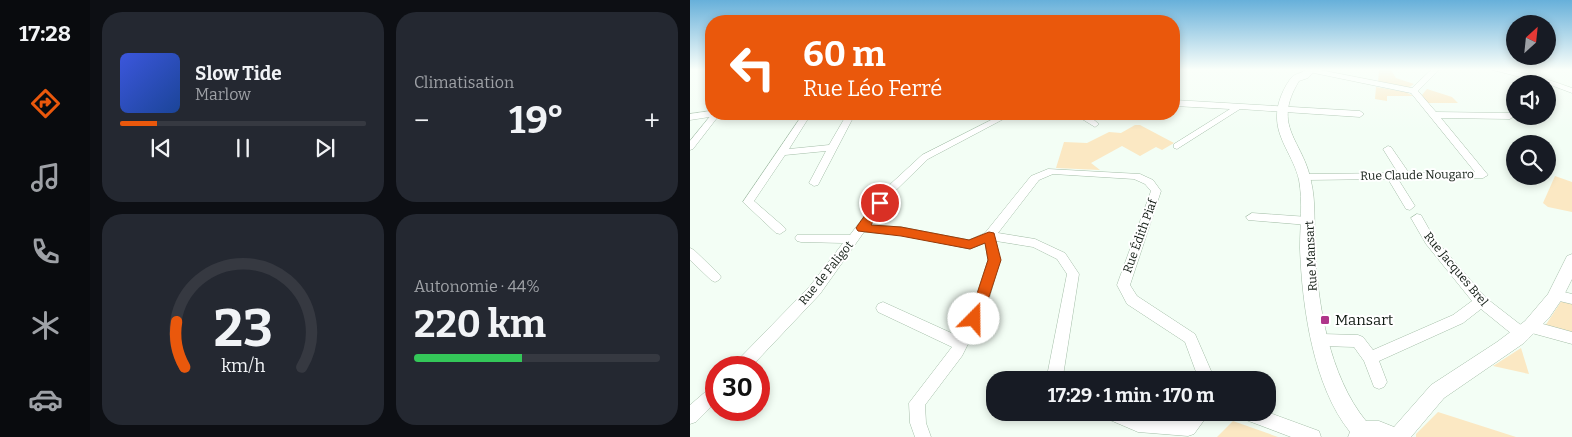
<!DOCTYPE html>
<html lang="fr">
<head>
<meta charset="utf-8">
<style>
  :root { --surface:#171b24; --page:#242831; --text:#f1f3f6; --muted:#9ea1a6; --line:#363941; --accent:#ea580c }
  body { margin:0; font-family:Bitter,serif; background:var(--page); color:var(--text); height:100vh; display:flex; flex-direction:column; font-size:19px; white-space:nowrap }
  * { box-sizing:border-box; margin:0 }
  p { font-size:16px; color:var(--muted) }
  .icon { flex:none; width:28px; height:28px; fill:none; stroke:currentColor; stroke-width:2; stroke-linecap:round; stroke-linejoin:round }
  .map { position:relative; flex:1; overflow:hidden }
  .panel { display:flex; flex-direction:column; gap:12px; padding:12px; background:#0d0f14; width:600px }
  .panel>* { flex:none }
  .hud { position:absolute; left:15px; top:15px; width:475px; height:105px; border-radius:20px; box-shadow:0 2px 8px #0003; background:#ea580c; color:#fff; overflow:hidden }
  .needle { width:32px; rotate:27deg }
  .buttons { position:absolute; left:816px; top:15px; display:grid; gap:10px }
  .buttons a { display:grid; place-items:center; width:50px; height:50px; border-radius:50%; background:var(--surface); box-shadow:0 2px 8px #0003; font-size:25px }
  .speed { position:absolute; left:15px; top:356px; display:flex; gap:10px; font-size:25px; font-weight:700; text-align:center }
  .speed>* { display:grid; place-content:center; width:65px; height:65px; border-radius:50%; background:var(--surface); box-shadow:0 2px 8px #0003; line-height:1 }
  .speed .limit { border:8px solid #d22; background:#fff; color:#111 }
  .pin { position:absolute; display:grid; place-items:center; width:42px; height:42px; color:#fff; margin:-21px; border:2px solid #fff; border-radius:50%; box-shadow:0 1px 5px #0007 }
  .me { position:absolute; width:55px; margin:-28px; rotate:22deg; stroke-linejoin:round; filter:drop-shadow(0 0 4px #0008) }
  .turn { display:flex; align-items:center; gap:18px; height:105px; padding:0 15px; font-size:22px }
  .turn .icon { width:65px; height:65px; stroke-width:2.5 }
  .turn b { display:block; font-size:35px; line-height:42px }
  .big { font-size:38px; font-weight:700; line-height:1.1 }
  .panel .widget { flex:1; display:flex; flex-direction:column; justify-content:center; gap:8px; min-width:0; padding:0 18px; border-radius:20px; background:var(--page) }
  .panel .dial { align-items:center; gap:0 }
  .dial svg { height:130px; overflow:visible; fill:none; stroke:var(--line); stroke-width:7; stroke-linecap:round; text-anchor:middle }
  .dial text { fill:var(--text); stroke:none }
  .song { display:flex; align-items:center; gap:15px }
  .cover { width:60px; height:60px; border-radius:8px; background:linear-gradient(135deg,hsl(230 70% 55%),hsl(220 70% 35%)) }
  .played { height:5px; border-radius:2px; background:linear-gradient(90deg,var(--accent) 15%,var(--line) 15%) }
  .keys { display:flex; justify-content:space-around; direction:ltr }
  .heat { display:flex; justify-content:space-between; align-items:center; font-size:28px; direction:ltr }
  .charge { height:8px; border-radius:4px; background:linear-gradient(90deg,#34c759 44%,var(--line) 0) }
  .panel .tiles { flex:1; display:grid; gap:12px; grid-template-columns:repeat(2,1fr) }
  .trip { position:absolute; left:296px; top:371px; width:290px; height:50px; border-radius:20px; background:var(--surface); box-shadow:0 2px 8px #0003; font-weight:700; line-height:50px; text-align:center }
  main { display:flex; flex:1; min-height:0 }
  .dock { display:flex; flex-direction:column; width:90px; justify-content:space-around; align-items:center; background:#090b0e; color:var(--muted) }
  .dock .icon { width:35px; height:35px }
  .dock .active { color:var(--accent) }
  .dock b { font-size:22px; color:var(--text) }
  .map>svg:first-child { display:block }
</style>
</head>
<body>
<main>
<nav class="dock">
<b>17:28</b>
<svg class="icon active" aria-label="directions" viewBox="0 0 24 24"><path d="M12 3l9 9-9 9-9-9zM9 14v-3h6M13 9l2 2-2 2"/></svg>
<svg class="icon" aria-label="music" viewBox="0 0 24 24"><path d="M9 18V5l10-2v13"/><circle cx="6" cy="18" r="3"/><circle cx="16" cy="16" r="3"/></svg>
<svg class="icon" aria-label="phone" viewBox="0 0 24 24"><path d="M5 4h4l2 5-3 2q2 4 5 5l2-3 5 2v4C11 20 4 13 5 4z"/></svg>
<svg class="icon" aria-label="climate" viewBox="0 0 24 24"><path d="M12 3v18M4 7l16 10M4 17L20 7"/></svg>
<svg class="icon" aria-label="car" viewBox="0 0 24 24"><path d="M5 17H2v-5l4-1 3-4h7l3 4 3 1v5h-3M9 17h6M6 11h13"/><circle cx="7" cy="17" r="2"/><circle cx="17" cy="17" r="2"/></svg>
</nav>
<section class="panel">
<div class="tiles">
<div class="widget">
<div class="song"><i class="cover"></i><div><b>Slow Tide</b><p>Marlow</p></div></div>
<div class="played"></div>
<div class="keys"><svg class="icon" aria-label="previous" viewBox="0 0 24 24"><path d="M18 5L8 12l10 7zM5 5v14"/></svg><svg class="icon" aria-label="pause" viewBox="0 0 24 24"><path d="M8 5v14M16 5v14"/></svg><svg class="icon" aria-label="next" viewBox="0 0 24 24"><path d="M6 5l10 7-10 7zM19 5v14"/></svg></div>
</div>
<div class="widget"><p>Climatisation</p>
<div class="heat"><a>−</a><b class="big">19°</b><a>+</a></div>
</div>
<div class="widget dial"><svg viewBox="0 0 100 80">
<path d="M14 69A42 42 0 1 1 86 69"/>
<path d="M14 69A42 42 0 0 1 9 41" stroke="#ea580c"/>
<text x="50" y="56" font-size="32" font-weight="700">23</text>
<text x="50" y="72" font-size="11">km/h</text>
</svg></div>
<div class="widget"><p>Autonomie · 44%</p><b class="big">220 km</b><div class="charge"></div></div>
</div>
</section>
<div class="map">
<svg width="882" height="437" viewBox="0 0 882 437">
  <rect width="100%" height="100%" fill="#f3fef5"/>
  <!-- green -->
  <g fill="#fbe8c3">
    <path d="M689 70H701L706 78 724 84 718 88 688 83Z"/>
    <path d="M686 87 716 92 723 96H697V101L685 99Z"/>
    <path d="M737 89 762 97 768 103H737L732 95Z"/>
    <path d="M445 125H450L484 143 472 150 466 147 450 156 432 146 401 163 410 170 366 168 374 142 397 143 419 132 431 133Z"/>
    <path d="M865 176 882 182V212L858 207 853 203Z"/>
    <path d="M872 300 882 303V335L855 326Z"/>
    <path d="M831 348 839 374 803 366Z"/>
    <path d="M748 412 826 437H726V434Z"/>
    <path d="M543 421 588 437H527Z"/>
  </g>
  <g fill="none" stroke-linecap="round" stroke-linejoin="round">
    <defs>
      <g id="minor">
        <path d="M615 70H630L722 88 741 70H749L728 91 746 112 820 113 824 116 820 119 751 118 798 175 793 178 708 179 725 206 720 210 716 209 698 179 615 180 610 177 615 174 708 173 693 149 698 146 701 147 719 173 785 172 721 93 619 72Z"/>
        <path d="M803 70C830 69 856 79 882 88V93L858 84Z"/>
        <path d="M484 100 670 111 674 114 670 117 550 109 487 149 484 148V144L540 109 484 106Z"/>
        <path d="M22 114H30L3 149 0 150V141Z"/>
        <path d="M113 114H121L99 149 139 145 157 114H165L128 185 124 186 119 183 136 151 95 155 64 201 94 227 96 230 90 234 86 233 53 202Z"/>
        <path d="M313 114H323L238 159 202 194 180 225 211 227 279 240 295 233 341 176 358 169 450 174 463 180 471 191 440 285 447 296 505 334 525 380H509L495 342 437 304 427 285 461 191 455 184 444 179 363 174 349 180 308 233 345 239 375 253 389 274 373 376 375 380H359L357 376 377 274 367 259 343 247 306 241 310 260 297 306 272 356 235 405 236 423 241 437H225L220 423 219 403 262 347 188 312 186 308 188 304 193 302 268 336 283 306 298 260 295 243 280 249 211 235 174 232 130 294 60 368H43L45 363 120 286 153 243 111 242 107 241 105 238 107 235H160L194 190 232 155Z"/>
        <path d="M391 114H399V116L409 124 405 127 392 119Z"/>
        <path d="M562 213 618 217 624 221 618 225 558 220 556 217Z"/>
        <path d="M727 214 731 215 744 238 796 298 836 329 835 327 837 323 842 321 882 332V344L838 332 840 335 838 339 833 341 828 339 791 309 773 323 689 361 697 382 694 387 689 389 684 387 674 361 664 347 632 346 627 344 625 340 627 336 632 334 668 335 673 337 683 350 763 315 782 301 736 244 721 218Z"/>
        <path d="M0 248 4 250 29 274 31 277 29 280 25 282 21 280 0 260Z"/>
        <path d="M866 290 882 294V304L861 299 859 295 861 291Z"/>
        <path d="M26 385V402L6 422 0 424V405L21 387Z"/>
        <path d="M411 412C439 412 466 417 495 420L501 412H520L504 434 498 436 448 432 413 417Z"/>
        <path d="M546 412H577L629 431 631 437H601L548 417Z"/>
      </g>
      <g id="tertiary">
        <path d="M615 70H625L618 78 609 81C581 127 613 140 621 181 626 202 624 224 625 245 627 302 639 376 676 421H689L704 427 741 385 807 342 835 321 858 294 877 256 882 254V279L872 299 859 318 834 343 754 398 721 437H658L660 432C623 386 612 306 610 248 610 225 613 202 609 180 604 157 586 139 587 115 587 103 594 86 602 77 606 73 611 74 615 70Z"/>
        <path d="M21 111V114H27L26 116 0 120V114Z"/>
      </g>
    </defs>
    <!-- minor casing -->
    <use href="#minor" stroke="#a4bea8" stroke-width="1"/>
    <!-- tertiary casing -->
    <use href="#tertiary" stroke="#a4bea8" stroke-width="1"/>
    <!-- minor -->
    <use href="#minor" fill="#fff" fill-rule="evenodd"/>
    <!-- tertiary -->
    <use href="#tertiary" fill="#fff" fill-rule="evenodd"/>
  </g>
  <!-- sky -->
  <linearGradient id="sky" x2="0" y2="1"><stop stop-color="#67b0da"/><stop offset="0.53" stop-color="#fafffa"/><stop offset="1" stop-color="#fafffa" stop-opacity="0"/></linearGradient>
  <rect width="882" height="131" fill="url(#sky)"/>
  <!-- route -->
  <path fill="#ea580c" stroke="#983908" d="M190 199 195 203 181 225 211 227 279 240 299 232 304 233 311 260 296 306 289 323 284 325 279 323 277 319 283 306 298 260 295 243 280 249 211 236 168 231 166 228 168 225 186 200Z"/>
  <!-- markers -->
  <rect fill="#af368a" stroke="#fff" stroke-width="2" x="630" y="315" width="10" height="10" rx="2.5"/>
  <g text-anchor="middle" stroke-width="4" stroke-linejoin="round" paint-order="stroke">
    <!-- street labels -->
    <g font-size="12" fill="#101a12" stroke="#fff">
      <text transform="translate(727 175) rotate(-1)" y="4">Rue Claude Nougaro</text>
      <text transform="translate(450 236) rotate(-70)" y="4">Rue Édith Piaf</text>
      <text transform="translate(621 256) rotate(-93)" y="4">Rue Mansart</text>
      <text transform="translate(766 269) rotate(50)" y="4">Rue Jacques Brel</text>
      <text transform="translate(136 273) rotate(-51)" y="4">Rue de Faligot</text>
    </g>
    <!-- near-poi labels -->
    <g font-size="15" fill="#101a12" stroke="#fff" text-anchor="start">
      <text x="645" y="325">Mansart</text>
    </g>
  </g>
</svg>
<div class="buttons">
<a><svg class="needle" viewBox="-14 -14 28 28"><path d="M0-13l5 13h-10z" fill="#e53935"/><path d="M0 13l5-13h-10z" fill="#9ea1a6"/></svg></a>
<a><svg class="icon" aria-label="sound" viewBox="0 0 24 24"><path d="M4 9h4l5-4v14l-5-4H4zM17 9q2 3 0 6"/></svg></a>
<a><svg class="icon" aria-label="search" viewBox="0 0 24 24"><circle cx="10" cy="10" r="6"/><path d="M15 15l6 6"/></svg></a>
</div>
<div class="speed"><div class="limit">30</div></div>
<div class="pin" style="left:190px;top:203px;background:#d93025"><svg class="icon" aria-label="arrive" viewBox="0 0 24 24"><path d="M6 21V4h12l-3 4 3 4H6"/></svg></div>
<svg class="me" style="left:284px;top:319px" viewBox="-20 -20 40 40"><circle r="19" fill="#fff"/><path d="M0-13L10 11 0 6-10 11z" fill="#ea580c"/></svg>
<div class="trip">17:29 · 1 min · 170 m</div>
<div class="hud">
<div class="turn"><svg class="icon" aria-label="left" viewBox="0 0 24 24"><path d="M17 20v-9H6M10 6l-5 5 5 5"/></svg><div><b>60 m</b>Rue Léo Ferré</div></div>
</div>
</div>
</main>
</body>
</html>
